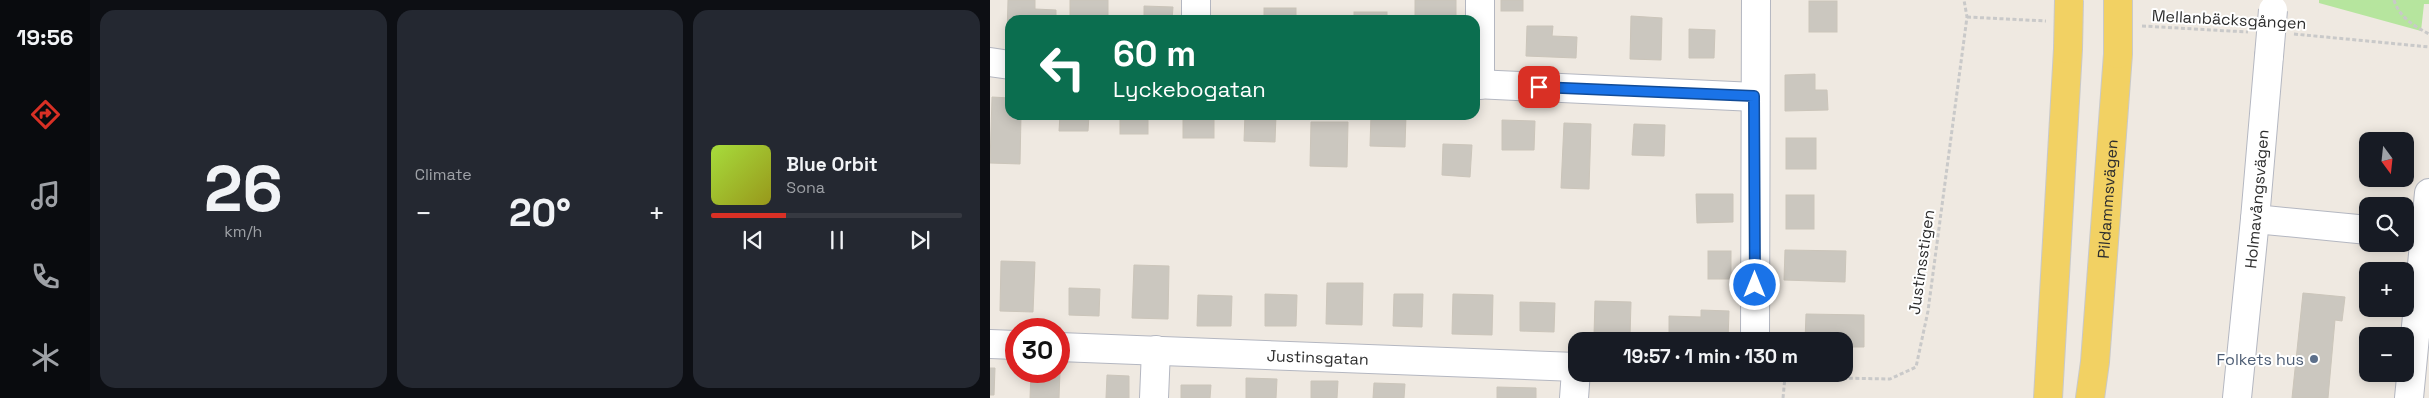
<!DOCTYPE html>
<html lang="en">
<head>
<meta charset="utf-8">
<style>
  :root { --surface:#171b24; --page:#242831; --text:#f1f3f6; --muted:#9ea1a6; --line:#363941; --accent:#d93025 }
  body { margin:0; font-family:"Space Grotesk",sans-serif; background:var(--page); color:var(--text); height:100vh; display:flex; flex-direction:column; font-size:19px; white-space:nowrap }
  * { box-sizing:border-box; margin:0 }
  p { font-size:16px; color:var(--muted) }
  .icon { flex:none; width:28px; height:28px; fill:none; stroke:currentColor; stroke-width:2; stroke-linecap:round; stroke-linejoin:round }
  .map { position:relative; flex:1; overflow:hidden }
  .side { display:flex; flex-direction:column; gap:10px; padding:10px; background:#0d0f14; width:900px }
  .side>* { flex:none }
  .hud { position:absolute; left:15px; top:15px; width:475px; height:105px; border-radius:15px; box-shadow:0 2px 12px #0003; background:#0b6e4f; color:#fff; overflow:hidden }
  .needle { width:32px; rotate:165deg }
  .tools { position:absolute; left:1369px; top:132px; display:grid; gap:10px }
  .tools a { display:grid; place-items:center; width:55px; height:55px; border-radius:10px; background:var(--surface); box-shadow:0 2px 12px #0003; font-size:25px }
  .speed { position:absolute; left:15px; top:318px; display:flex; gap:10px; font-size:25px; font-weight:700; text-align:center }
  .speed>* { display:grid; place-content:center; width:65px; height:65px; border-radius:50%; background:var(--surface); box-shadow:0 2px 12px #0003; line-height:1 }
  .speed .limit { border:8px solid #d22; background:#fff; color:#111 }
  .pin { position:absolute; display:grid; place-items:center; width:42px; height:42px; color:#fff; margin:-21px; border-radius:10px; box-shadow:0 2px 8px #0006 }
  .me { position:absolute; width:55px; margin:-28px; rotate:0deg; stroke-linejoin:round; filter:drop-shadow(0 0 4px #0008) }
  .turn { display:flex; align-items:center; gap:18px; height:105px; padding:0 25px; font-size:22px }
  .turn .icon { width:65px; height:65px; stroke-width:2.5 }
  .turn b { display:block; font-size:35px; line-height:42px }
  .big { font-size:38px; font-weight:800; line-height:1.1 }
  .side .tile { flex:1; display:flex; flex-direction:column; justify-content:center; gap:8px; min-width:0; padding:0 18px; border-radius:15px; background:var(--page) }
  .side .dial { align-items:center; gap:0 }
  .dial b { font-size:65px; line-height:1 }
  .song { display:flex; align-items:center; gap:15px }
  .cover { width:60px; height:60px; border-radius:8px; background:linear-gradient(135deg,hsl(80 70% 55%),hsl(60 70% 35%)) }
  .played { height:5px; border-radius:2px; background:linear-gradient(90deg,var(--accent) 30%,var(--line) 30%) }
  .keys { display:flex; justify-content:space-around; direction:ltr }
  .heat { display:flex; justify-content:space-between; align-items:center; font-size:28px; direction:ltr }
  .side .tiles { flex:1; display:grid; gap:10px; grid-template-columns:repeat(3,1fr) }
  .trip { position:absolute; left:578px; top:332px; width:285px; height:50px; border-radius:15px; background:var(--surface); box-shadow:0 2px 12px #0003; font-weight:800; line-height:50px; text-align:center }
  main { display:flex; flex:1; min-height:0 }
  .menu { display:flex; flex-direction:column; width:90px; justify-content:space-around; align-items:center; background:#090b0e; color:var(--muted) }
  .menu .icon { width:35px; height:35px }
  .menu .current { color:var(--accent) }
  .menu b { font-size:22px; color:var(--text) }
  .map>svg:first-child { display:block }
</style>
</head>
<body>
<main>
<nav class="menu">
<b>19:56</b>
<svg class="icon current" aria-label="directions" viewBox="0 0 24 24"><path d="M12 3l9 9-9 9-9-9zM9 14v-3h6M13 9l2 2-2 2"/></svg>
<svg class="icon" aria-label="music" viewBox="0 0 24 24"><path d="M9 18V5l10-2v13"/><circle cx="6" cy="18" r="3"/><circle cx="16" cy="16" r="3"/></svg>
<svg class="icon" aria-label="phone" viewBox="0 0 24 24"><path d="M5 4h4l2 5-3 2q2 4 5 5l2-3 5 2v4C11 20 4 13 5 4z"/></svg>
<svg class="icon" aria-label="climate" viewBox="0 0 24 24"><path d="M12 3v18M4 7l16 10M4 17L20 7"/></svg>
</nav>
<section class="side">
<div class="tiles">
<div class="tile dial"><b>26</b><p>km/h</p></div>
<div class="tile"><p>Climate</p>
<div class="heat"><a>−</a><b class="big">20°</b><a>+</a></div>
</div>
<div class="tile">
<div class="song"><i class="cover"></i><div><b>Blue Orbit</b><p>Sona</p></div></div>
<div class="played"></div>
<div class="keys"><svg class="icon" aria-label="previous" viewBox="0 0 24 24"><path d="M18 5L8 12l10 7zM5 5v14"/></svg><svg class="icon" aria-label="pause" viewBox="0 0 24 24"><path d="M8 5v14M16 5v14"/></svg><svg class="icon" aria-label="next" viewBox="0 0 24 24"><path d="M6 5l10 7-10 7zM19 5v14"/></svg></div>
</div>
</div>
</section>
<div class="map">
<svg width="1439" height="398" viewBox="0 0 1439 398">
  <rect width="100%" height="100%" fill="#efe9e1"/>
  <!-- green -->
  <path fill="#b6e59e" d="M1329 0H1439V4H1434L1431 31 1329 3Z"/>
  <!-- building -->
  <g fill="#cbc7bf" stroke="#cbc5ba">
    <path d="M18 0H45V9L66 10V20H20V36H17Z"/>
    <rect x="80" y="0" width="38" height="20"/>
    <path d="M425 0H466V19L425 18Z"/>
    <rect x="511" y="0" width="22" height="11"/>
    <rect x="819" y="1" width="28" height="31"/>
    <path d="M154 6 183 7 182 20H154Z"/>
    <rect x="274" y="8" width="32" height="12"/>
    <rect x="364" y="12" width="33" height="8"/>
    <path d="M641 16 672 18 671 60 640 59Z"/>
    <path d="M537 26H563L562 36 587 37 586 58 536 56Z"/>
    <path d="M699 29 725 30 724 58H699Z"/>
    <path d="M825 74V90H837L838 110 795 111V75Z"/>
    <path d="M2 97 20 98V115H31L30 164 0 163Z"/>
    <path d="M70 115H99L98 131H69Z"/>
    <rect x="130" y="115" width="28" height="19"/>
    <rect x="193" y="115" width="31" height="23"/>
    <path d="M255 115H286L285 142 254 141Z"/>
    <path d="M381 115H416L415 147 380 146Z"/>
    <path d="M512 120 545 121 544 150H512Z"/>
    <path d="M321 122H358L357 167 320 166Z"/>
    <path d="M574 123 601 124 599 189 571 188Z"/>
    <path d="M644 124 675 125 674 156 642 155Z"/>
    <rect x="796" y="138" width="30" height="31"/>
    <path d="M453 144 482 145 480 177 452 175Z"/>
    <path d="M706 194H743V222L707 223Z"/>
    <rect x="796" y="195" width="28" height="34"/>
    <path d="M795 250 856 251 855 282 794 280Z"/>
    <rect x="718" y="251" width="23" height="28"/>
    <path d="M11 261 45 262 43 312 10 311Z"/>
    <path d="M144 265 179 266 178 319 142 318Z"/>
    <path d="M337 283H373L372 325 336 324Z"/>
    <path d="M79 288 110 289 109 316 79 315Z"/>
    <path d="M1313 293 1355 297 1352 321 1345 320 1338 398H1302Z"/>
    <path d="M275 294 307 295 306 326H275Z"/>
    <path d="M404 294H433L432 327 403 326Z"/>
    <path d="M463 294 503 295 502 335 462 334Z"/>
    <path d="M208 295 242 296 241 326H207Z"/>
    <path d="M605 301 641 302 640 336 604 335Z"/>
    <path d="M530 302 565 303 564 332 530 331Z"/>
    <path d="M711 310 739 311 738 340 679 341V316L711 317Z"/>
    <path d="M816 314 874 315V347H854V341H815Z"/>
    <path d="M0 368H5L4 395H0Z"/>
    <path d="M41 371H70L69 398H40Z"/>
    <path d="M117 375 139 376V398H116Z"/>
    <path d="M256 378 287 379 286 398H256Z"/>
    <path d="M321 381H348L347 398H321Z"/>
    <path d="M384 383 415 384 414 398H383Z"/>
    <path d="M191 385H221L220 398H191Z"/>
    <path d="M507 387 546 388V398H507Z"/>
  </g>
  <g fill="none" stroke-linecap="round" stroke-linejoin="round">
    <defs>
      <g id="minor">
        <path d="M206 20V0"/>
        <path d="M0 62 20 65"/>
        <path d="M485 84 765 97"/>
        <path d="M490 85V0"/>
        <path d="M1265 219 1378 230"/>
        <path d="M765 341 766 0"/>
        <path d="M0 344 26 345"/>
        <path id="s1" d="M69 347 586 367"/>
        <path d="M164 398 166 350"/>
        <path d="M584 398 586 371"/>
        <path id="s2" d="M1247 398 1265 219 1279 56"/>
        <path d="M1419 398 1439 193"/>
      </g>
      <g id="major">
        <path d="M1058 398 1078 49"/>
        <path id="s3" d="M1100 398 1105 362 1128 54"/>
      </g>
    </defs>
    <!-- minor casing -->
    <use href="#minor" stroke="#b4b7c1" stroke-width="30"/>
    <!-- major casing -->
    <use href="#major" stroke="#c9c9c9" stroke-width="30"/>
    <!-- path -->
    <g stroke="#c9c9c9" stroke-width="3" stroke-dasharray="4 2.5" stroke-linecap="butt">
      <path d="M1404 0C1409 17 1424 26 1439 34"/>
      <path d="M977 17 1056 21"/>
      <path d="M1152 26 1258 32"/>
      <path d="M1304 34 1439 47"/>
      <path d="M768 374 795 377 900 379 926 367 938 311 977 17 974 0"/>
      <path d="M793 398 795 377"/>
    </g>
    <!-- minor -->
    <use href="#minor" stroke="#fff" stroke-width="28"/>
    <!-- major -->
    <use href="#major" stroke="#f2d163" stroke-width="28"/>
    <defs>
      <path id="minor-bridge" d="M1279 56 1283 10"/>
      <g id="major-bridge">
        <path d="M1078 49 1079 0"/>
        <path d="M1128 54V0"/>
      </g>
    </defs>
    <!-- minor-bridge casing -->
    <use href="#minor-bridge" stroke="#b4b7c1" stroke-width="30" stroke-linecap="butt"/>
    <!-- major-bridge casing -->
    <use href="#major-bridge" stroke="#c9c9c9" stroke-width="30" stroke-linecap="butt"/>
    <!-- minor-bridge -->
    <use href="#minor-bridge" stroke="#fff" stroke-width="28"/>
    <!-- major-bridge -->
    <use href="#major-bridge" stroke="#f2d163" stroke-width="28"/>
  </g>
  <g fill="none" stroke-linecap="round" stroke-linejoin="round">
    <defs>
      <path id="route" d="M549 87 764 96 765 285"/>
    </defs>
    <!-- route casing -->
    <use href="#route" stroke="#114b97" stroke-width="12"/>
    <!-- route -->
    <use href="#route" stroke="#1a73e8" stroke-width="9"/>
  </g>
  <!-- markers -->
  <circle fill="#5c6f8a" stroke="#fff" stroke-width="2" cx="1324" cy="359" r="5"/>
  <g text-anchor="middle" stroke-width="4" stroke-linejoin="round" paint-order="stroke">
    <!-- street labels -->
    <g font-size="16" fill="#2e2e2e" stroke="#fff">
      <text transform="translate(1239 19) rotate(3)" y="6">Mellanbäcksgången</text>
      <text dy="6" stroke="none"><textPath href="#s3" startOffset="200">Pildammsvägen</textPath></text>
      <text dy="6" stroke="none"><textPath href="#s2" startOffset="200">Holmavångsvägen</textPath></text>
      <text transform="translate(931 262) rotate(-82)" y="6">Justinsstigen</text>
      <text dy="6" stroke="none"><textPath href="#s1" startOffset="259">Justinsgatan</textPath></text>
    </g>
    <!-- service labels -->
    <g font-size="16" fill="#4e5e75" stroke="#fff" text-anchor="end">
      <text x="1314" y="365">Folkets hus</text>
    </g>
  </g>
</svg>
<div class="tools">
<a><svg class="needle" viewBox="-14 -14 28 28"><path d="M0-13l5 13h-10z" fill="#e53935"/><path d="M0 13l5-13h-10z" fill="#9ea1a6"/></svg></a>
<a><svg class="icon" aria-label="search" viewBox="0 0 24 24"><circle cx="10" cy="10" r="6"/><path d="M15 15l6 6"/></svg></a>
<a>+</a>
<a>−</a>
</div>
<div class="speed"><div class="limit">30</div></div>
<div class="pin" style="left:549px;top:87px;background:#d93025"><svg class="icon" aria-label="arrive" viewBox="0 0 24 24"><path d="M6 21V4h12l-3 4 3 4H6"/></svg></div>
<svg class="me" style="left:765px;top:285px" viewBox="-20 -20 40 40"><circle r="17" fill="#1a73e8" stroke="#fff" stroke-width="3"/><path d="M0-11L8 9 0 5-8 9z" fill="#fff"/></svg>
<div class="trip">19:57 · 1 min · 130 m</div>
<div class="hud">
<div class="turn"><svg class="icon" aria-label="left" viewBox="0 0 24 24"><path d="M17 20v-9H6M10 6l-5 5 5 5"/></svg><div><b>60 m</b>Lyckebogatan</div></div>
</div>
</div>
</main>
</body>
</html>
